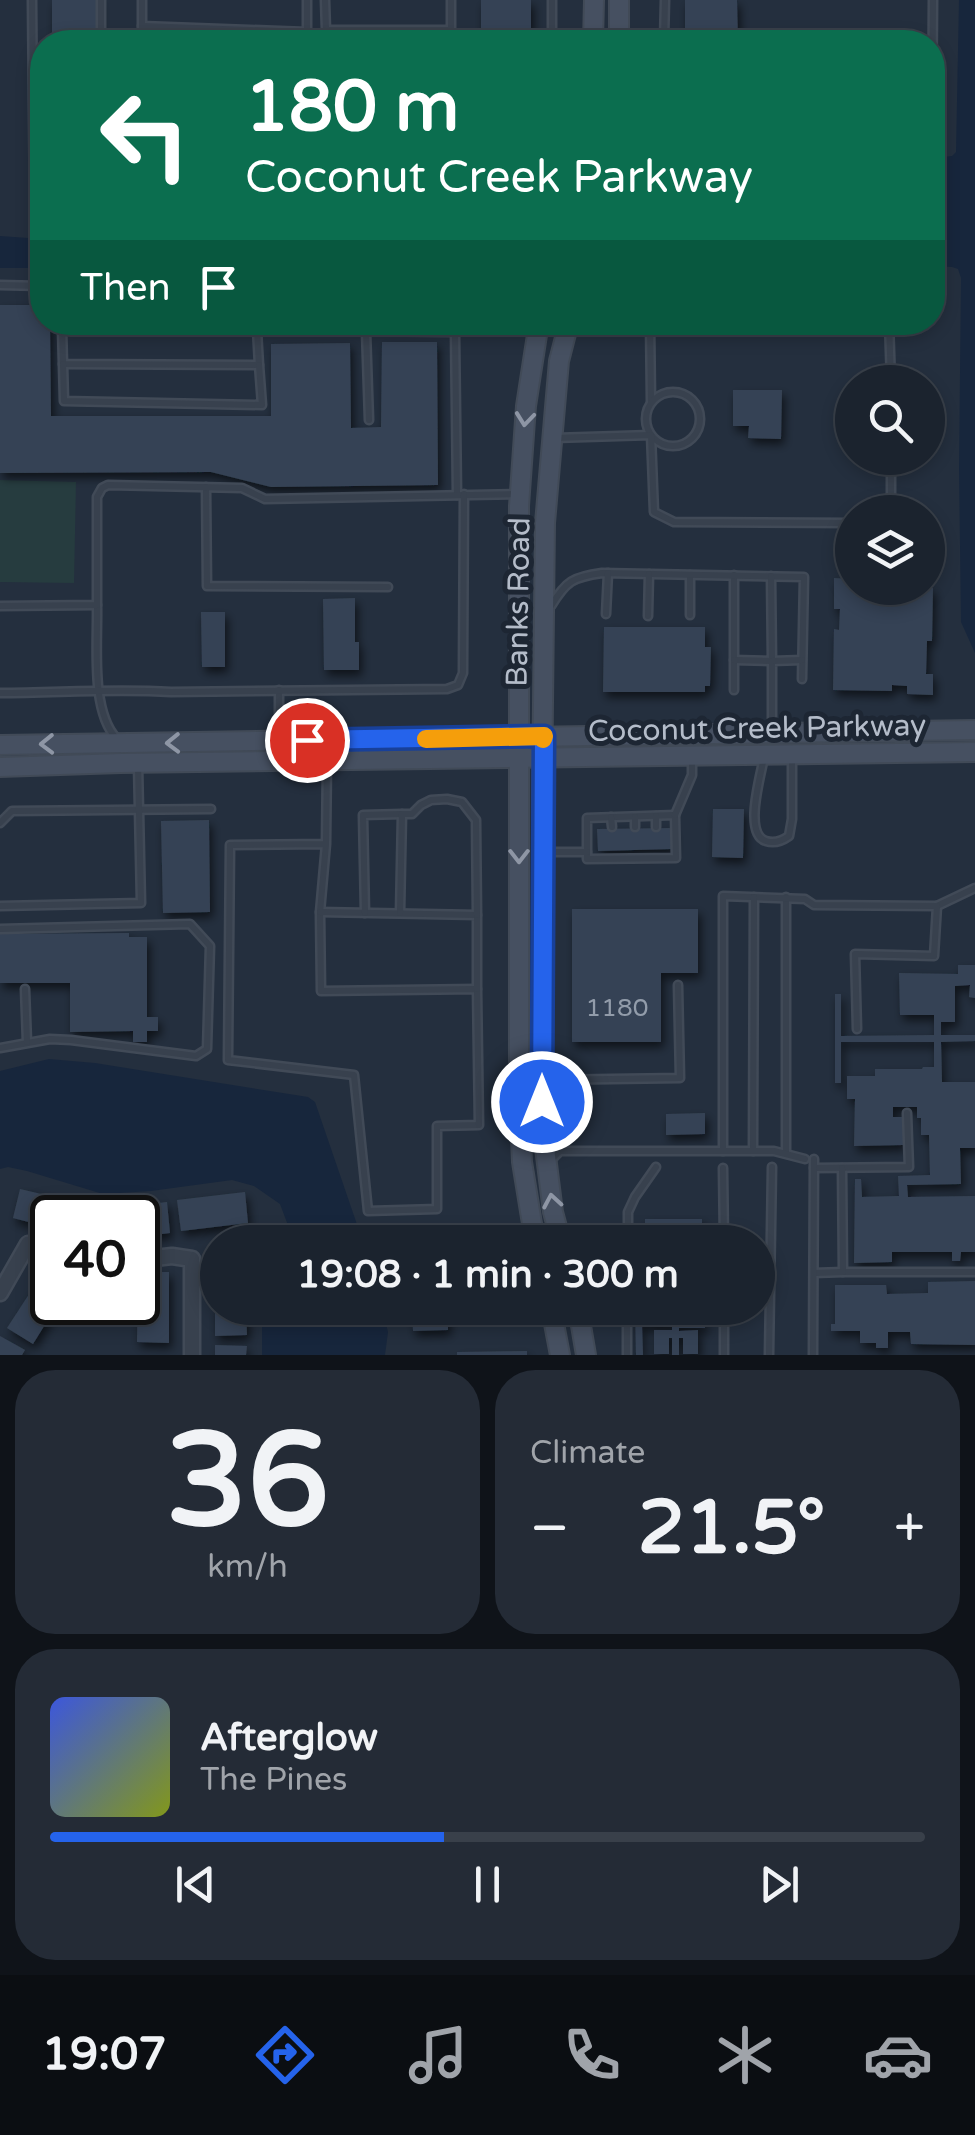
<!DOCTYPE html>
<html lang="en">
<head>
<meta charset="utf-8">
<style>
  :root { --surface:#1b232e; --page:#242b36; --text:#f1f3f6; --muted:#a0a4aa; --line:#39404a; --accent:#2563eb }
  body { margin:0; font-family:"Varela Round",sans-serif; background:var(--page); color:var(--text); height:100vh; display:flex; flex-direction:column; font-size:38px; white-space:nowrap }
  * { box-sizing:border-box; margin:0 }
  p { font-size:32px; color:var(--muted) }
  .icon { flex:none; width:55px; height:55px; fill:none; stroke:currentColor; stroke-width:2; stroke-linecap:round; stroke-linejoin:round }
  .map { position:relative; height:1355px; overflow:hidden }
  .panel { display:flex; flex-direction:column; gap:15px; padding:15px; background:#0f1319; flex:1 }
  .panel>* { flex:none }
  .hud { position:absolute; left:30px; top:30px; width:915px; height:305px; border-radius:40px; box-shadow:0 5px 15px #0003,0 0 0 2px var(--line); background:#0b6e4f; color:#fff; overflow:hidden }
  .tools { position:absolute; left:835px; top:365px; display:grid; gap:20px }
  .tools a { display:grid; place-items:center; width:110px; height:110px; border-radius:50%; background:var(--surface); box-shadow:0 5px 15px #0003,0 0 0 2px var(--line); font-size:50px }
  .speed { position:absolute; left:30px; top:1195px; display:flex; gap:20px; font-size:50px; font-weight:700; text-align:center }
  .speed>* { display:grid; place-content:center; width:130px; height:130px; border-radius:50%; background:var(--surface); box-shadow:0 5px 15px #0003,0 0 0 2px var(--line); line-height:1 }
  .speed .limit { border:5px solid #111; border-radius:15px; background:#fff; color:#111 }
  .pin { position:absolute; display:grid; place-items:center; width:85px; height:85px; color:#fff; margin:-42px; border:5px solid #fff; border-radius:50%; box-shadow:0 2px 10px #0007 }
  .me { position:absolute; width:110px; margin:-55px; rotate:0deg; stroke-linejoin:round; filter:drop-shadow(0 0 8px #0008) }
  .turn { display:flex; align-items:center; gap:35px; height:210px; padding:0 50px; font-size:45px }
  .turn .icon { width:130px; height:130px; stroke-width:2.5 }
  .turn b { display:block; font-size:70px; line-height:85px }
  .then { display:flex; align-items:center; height:95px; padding:0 50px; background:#0003; gap:20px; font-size:38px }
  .big { font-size:75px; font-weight:800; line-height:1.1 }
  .panel .tile { flex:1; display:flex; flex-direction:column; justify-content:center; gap:15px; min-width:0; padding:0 35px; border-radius:40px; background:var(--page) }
  .panel .dial { align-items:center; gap:0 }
  .dial b { font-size:130px; line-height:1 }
  .song { display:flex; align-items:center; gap:30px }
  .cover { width:120px; height:120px; border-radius:15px; background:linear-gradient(135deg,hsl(230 70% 55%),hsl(70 70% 35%)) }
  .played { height:10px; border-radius:5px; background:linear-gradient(90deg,var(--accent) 45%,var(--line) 45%) }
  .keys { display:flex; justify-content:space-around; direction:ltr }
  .heat { display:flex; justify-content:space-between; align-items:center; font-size:55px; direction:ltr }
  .panel .tiles { flex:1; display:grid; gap:15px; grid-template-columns:1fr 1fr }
  .tile:last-child { grid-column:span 2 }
  .trip { position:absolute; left:200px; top:1225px; width:575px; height:100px; border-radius:50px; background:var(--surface); box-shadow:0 5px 15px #0003,0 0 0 2px var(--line); font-weight:800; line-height:100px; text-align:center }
  .dock { display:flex; height:160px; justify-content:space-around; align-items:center; background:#0b0e12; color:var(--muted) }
  .dock .icon { width:70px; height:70px }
  .dock .active { color:var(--accent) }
  .dock b { font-size:45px; color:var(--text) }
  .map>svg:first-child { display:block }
</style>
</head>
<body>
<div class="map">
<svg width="975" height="1355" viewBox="0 0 975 1355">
  <defs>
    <filter id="shadow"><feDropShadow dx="3" dy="5.5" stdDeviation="5" flood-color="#0009"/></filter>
  </defs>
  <rect width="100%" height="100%" fill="#242f3e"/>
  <!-- green -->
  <path fill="#263c3f" d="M0 480 76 482 74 583 0 582Z"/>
  <!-- water -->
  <g fill="#17263c">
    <path d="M959 0H975V653L961 622 959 469 961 278 958 269 952 267 932 266 933 158 952 156 956 152Z"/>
    <path d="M0 236 42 239V268H0Z"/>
    <path d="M49 1059 95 1063 308 1097 315 1102 363 1242H291L292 1236 280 1204 254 1186 232 1180 151 1191 103 1194 27 1171 8 1167 0 1169V1071Z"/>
    <path d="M262 1308H382L388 1332 385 1355H262Z"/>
  </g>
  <!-- building -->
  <g fill="#364354" filter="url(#shadow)">
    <rect x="52" y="0" width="46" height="42"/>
    <rect x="481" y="0" width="50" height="42"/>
    <path d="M685 0H737L738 42H685Z"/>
    <path d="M0 305H42V322H50L51 416H271V344L350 343 351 428 381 427 382 342H437L438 485 271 487 211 472 0 473Z"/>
    <path d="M733 390H782L781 439 748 438 749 426H733Z"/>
    <path d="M834 578 852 579V588H933L932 641H927L926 674H933V695L907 694V686L892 685V691L833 690 834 629 839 630 840 609H834Z"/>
    <path d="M355 598V642H359V670H324L323 599Z"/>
    <path d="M201 612H225V667H202Z"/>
    <path d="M604 627H705V647H711L710 686H705V692H603Z"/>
    <path d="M713 809H744L743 858 712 857Z"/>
    <path d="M209 820 210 912 163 913 161 821Z"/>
    <path d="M672 828V849L598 851 597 829Z"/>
    <path d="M572 909H698V973H661V1042H572Z"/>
    <path d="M129 933V937H147V1017H158V1031H147V1042H133V1031L70 1032V983H0V934Z"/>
    <path d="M958 965H975V998L969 997 970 985 955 986V1022H941V1035H975V1041L941 1042 942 1082H975V1148H960L961 1184 907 1185 908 1197 975 1196V1252H961L960 1261H952V1252H892V1262L854 1263 855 1179H861L862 1197 899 1196 898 1176 930 1175 929 1135H921V1118H917V1107H893V1117H903V1145L854 1146 855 1099H847V1076H875V1069H922L923 1067H934V1042H841V1083H835V994H841V1036L934 1035V1015H900L899 973 958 974Z"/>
    <path d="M705 1113V1134L666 1135V1114Z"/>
    <path d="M20 1189 88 1205 85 1218H52V1228L13 1218Z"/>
    <path d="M245 1192 248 1223 181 1231 177 1200Z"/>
    <path d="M167 1202 170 1233 138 1237V1218H98L97 1210Z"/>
    <path d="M645 1219H702V1234H685L684 1242H635V1234H645Z"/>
    <path d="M138 1272H169V1343L137 1342Z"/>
    <path d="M975 1281V1345L911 1344 910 1332H888V1348H876V1343H860V1331H831V1324H835V1285H886L887 1294 928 1293V1282Z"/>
    <path d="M35 1285 52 1296V1302H59L33 1344 7 1328Z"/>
    <path d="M81 1302H121L120 1313 80 1311Z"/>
    <path d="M215 1308H246L247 1335 215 1336Z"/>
    <path d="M412 1308H448V1330L413 1331Z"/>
    <path d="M635 1308H642V1319H647V1308H668V1319H672V1308H697V1318H682L679 1315 680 1320H705V1328H679V1331L698 1330V1354H683V1338H679V1355H672V1338H669V1354H654V1330H672V1325H642L643 1355H636Z"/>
    <path d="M0 1336 25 1350 22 1355H0Z"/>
    <path d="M215 1345 247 1346 246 1355H215Z"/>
    <path d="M527 1351V1355H457V1352Z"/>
  </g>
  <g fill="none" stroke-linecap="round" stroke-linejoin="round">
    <defs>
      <g id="lane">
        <path d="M32 0 34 215H42"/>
        <path d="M101 0V42"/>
        <path d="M307 0V32"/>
        <path d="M325 0 326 30"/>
        <path d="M552 0V42"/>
        <path d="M142 26 307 32V42"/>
        <path d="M620 37 664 40V42"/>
        <path d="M664 40 665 0"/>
        <path d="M142 42V0"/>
        <path d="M326 42V30H451V0"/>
        <path d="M932 129 933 0"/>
        <path d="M0 285 42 286"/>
        <path d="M63 322 62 328 455 332"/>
        <path d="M650 322 651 401"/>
        <path d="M889 322 891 382"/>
        <path d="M62 328 63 364 259 365 257 330"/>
        <path d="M366 331 369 420"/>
        <path d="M63 364 64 401 262 405 259 365"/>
        <circle cx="673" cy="419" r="27"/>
        <path d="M554 438 651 435 654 512 674 522 852 523"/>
        <path d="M206 487 207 586 388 587"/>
        <path d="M457 495 455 332 458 322"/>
        <path d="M884 512 891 494V458"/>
        <path d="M690 575V615"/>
        <path d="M734 575V690"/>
        <path d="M97 605C98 643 90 711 117 739"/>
        <path d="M0 606 97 605V497L102 488 108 485 242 488 265 499 517 494"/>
        <path d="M551 606C566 581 573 577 602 573L804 577 802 679"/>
        <path d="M606 614 608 573"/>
        <path d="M648 616 649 574"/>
        <path d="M734 660 772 661 771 576"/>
        <path d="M279 690V739"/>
        <path d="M0 693C57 693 114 688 171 692L447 689 458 685 463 673 464 494"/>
        <path d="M772 729V661L802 660"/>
        <path d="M764 757C761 775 743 834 766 841 775 844 782 841 789 836L792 819V759"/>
        <path d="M675 815 676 858 587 859V818Z"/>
        <path d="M675 815 692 775V760"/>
        <path d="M656 816V827"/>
        <path d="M611 817 612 827"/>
        <path d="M635 817V827"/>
        <path d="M0 823 12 811 211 809"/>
        <path d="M326 844 230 845 228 1060 354 1075 368 1211 437 1209V1126L479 1125 477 989 321 991 320 912 326 844 327 762"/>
        <path d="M543 852H587"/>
        <path d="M786 897V1153"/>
        <path d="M0 906 141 903 138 764"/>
        <path d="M937 906 975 888"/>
        <path d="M320 912 477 915V989"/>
        <path d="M365 913 363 815 402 814"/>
        <path d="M400 913 402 814H412L421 805 431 800 447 799 462 802 476 820 477 915"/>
        <path d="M0 929 190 924 210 946 207 1049 196 1056 71 1040 50 1039 0 1048"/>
        <path d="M25 989 27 1042"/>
        <path d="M544 1080 680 1078 678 985"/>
        <path d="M723 1151V896L805 899 814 905 937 906 934 956 855 954 857 1029"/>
        <path d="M753 1151 754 897"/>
        <path d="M551 1160 560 1151H774L805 1159"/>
        <path d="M723 1168 724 1242"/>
        <path d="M814 1168 909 1167 907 1113"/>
        <path d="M842 1168 843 1272H975"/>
        <path d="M628 1242V1212L635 1197 656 1167"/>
        <path d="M814 1273 843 1272"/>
        <path d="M724 1308V1355"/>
        <path d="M462 1317C480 1317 501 1320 515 1308"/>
        <path d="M627 1355V1308"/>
        <path d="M769 1355 772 1167"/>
        <path d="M813 1355 814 1159"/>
      </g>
      <g id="street">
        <path d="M138 1260 172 1256 192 1259V1355"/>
        <path d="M0 1293 28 1244 52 1252"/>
      </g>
      <g id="secondary">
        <path d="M593 42 594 0"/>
        <path d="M619 42V0"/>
        <path d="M0 745 975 730"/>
        <path d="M0 767 121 763 975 752"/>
        <path d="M535 1242 522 1162 519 1091V506L526 406 539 322"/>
        <path d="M561 1242 553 1212 542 1124V793L545 523 559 361 569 322"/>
        <path d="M551 1308 560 1355"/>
        <path d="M578 1308 586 1355"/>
      </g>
    </defs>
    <!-- lane casing -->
    <use href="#lane" stroke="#414a57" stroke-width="11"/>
    <!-- street casing -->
    <use href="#street" stroke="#414a57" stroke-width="19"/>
    <!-- secondary casing -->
    <use href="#secondary" stroke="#414a57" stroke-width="22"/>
    <!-- lane -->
    <use href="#lane" stroke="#38414e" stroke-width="6"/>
    <!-- street -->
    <use href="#street" stroke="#38414e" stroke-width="14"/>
    <!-- secondary -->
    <use href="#secondary" stroke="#465061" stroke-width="18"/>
  </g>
  <!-- one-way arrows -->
  <defs><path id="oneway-chevron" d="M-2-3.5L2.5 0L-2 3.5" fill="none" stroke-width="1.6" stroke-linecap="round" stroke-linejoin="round" transform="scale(2.5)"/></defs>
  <g stroke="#8e96a5">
    <use href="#oneway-chevron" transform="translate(525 419) rotate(96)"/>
    <use href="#oneway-chevron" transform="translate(173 743) rotate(179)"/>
    <use href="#oneway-chevron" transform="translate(47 744) rotate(179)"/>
    <use href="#oneway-chevron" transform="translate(519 856) rotate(90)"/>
    <use href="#oneway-chevron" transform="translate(552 1201) rotate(-100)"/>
  </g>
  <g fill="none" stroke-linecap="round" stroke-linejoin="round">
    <defs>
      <path id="route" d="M307 740 544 736 542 1102"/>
    </defs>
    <!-- route casing -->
    <use href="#route" stroke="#184099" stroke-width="25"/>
    <!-- route -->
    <use href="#route" stroke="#2563eb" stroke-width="18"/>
    <!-- slow -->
    <path stroke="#f59e0b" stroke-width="18" d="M426 739 544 736 543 739"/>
  </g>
  <g text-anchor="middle" stroke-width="10" stroke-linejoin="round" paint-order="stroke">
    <!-- number labels -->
    <g font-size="25" fill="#929caa">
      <text x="617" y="1016">1180</text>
    </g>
    <!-- street labels -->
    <g font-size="30" fill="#b4bcc9" stroke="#1d2633">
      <text transform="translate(518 602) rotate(-89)" y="10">Banks Road</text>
      <text transform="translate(757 728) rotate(-1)" y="10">Coconut Creek Parkway</text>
    </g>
  </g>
</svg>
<div class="tools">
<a><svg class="icon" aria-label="search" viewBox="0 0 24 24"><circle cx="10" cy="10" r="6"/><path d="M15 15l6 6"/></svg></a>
<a><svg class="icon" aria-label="layers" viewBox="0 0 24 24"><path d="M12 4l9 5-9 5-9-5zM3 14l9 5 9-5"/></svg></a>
</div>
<div class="speed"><div class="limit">40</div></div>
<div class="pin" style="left:307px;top:740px;background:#d93025"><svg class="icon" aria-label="arrive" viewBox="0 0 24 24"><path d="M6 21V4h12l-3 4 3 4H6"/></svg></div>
<svg class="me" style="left:542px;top:1102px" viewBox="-20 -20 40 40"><circle r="17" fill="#2563eb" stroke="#fff" stroke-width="3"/><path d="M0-11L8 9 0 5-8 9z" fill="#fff"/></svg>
<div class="trip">19:08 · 1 min · 300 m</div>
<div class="hud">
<div class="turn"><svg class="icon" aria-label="left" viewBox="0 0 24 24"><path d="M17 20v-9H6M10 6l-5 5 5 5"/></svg><div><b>180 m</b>Coconut Creek Parkway</div></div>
<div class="then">Then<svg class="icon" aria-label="arrive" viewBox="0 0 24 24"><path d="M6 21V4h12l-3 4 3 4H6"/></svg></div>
</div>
</div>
<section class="panel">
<div class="tiles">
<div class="tile dial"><b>36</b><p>km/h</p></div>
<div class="tile"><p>Climate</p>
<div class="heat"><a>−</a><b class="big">21.5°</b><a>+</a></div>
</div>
<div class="tile">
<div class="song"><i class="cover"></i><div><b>Afterglow</b><p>The Pines</p></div></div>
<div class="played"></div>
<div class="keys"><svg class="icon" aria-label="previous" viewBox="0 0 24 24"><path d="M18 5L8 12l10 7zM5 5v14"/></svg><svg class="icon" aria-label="pause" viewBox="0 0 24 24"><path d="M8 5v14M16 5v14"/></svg><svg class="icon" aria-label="next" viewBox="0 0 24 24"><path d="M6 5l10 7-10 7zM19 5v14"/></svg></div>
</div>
</div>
</section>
<nav class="dock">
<b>19:07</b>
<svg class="icon active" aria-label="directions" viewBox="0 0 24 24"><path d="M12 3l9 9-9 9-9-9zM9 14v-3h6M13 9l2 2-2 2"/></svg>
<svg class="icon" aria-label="music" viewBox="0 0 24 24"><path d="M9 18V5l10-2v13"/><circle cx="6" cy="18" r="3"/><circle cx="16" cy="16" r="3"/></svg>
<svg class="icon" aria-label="phone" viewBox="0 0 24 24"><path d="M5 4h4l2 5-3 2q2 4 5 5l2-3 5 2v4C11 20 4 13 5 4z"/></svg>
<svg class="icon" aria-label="climate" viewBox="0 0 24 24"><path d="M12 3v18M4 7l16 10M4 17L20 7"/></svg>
<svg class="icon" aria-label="car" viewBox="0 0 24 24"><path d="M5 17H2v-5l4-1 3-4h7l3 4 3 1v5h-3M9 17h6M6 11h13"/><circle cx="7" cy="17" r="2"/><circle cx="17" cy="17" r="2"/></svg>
</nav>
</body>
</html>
